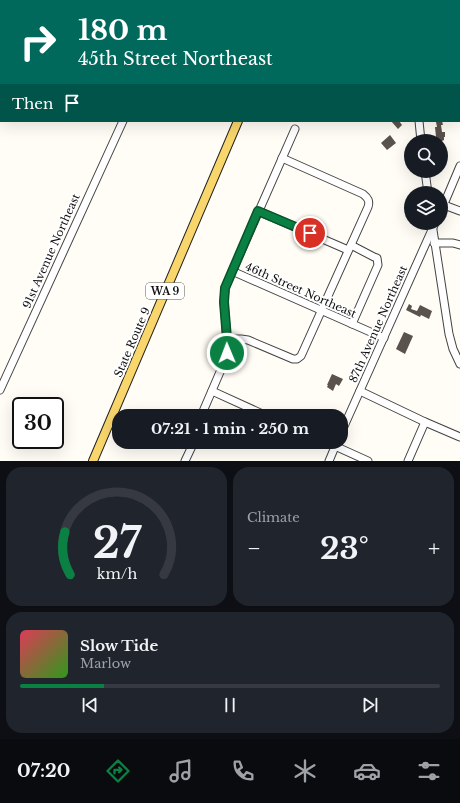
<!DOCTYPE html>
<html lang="en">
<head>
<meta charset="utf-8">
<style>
  :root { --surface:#171b24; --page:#20242c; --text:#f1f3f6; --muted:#9ea1a6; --line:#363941; --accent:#0b8043 }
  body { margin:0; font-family:"Libre Baskerville",serif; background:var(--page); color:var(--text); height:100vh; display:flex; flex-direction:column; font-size:15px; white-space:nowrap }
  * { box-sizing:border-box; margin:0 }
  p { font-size:13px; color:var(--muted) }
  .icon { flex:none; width:22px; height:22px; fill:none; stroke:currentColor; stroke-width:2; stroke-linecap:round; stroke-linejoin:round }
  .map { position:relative; height:461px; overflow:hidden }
  .panel { display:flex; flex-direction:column; gap:6px; padding:6px; background:#0d0f14; flex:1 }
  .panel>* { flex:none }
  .top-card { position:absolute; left:0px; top:0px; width:460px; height:122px; box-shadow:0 4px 16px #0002; background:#00695c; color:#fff; overflow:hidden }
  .fabs { position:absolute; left:404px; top:134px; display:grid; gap:8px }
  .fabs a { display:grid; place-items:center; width:44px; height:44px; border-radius:50%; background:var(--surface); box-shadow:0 4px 16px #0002; font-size:20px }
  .speed { position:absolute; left:12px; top:397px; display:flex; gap:8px; font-size:20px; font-weight:700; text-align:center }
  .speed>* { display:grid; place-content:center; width:52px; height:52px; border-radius:50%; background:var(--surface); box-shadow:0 4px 16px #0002; line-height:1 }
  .speed .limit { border:2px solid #111; border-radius:6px; background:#fff; color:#111 }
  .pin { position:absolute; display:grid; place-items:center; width:34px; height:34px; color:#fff; margin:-17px; border:2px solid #fff; border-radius:50%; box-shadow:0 1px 4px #0007 }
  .me { position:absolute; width:44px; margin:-22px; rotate:359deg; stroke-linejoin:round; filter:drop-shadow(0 0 3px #0008) }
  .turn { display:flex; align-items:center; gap:14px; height:84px; padding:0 12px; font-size:18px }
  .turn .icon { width:52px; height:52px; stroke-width:2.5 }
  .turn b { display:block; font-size:28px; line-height:34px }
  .then { display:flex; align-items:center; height:38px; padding:0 12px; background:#0003; gap:8px; font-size:15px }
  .big { font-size:30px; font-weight:800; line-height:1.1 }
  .panel .widget { flex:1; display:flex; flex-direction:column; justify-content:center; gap:6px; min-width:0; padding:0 14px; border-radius:16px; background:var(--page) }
  .panel .dial { align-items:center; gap:0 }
  .dial svg { height:104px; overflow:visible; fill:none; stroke:var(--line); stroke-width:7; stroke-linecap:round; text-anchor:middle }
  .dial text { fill:var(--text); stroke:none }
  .song { display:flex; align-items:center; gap:12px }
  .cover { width:48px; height:48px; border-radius:6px; background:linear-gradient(135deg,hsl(350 70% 55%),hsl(110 70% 35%)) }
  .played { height:4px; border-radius:2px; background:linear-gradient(90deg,var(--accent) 20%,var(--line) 20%) }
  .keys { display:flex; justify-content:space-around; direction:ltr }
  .heat { display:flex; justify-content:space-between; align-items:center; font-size:22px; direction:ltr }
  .panel .tiles { flex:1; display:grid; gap:6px; grid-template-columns:1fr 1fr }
  .widget:last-child { grid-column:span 2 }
  .trip { position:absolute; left:112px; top:409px; width:236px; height:40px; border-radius:16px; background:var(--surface); box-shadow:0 4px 16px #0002; font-weight:800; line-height:40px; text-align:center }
  .dock { display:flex; height:64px; justify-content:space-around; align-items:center; background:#090b0e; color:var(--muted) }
  .dock .icon { width:28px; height:28px }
  .dock .active { color:var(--accent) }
  .dock b { font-size:18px; color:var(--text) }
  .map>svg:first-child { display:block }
</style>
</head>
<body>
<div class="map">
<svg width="460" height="461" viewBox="0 0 460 461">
  <rect width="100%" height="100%" fill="#fffdf5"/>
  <!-- building -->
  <g fill="#5a524d">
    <path d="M391 121H399L402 125 398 129Z"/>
    <path d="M442 121 443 125H441L442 132H445V137H444V140L442 141H429V140L435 139 436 137 435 127H437L436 122Z"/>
    <path d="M390 135 396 143 387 150 381 143Z"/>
    <path d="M409 304 412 306 411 309 417 311 420 305 432 311 429 319 421 315 420 317 406 310Z"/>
    <path d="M404 332 413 336 405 354 396 349Z"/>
    <path d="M332 374 343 379 339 386 336 384 333 391 327 387 328 385H327Z"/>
  </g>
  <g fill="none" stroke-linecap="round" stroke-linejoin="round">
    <defs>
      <g id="minor">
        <path d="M325 0 326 1"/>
        <path d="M341 0 342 1"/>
        <path d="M176 1V0"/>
        <path d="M385 1V0"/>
        <path d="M425 1V0"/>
        <path d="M419 121 421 141"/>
        <path d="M425 171 428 193"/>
        <path d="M444 205 460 211"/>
        <path d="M258 211 348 250"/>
        <path d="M441 211 460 166"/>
        <path d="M433 230 449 334 453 349 460 364"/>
        <path d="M434 243H453L460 245"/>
        <path d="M351 245 374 257 377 258 378 265 352 324"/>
        <path d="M232 271 384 338"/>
        <path d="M227 339H241L248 340 293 359H297L301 356 368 207C370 201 368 198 363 194L282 158"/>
        <path d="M0 390 123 121"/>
        <path d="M212 391 267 416"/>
        <path d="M360 391 425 422 460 437"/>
        <path d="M201 416 223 365 227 353V339L224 302 225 288 295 129"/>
        <path d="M341 433 435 223"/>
        <path d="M326 442 368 461"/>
        <path d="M185 461 194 442"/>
        <path d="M329 461 337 442"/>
        <path d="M408 461 425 422"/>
      </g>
      <g id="major">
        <path d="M289 1V0"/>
        <path d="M93 461 238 121"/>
      </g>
    </defs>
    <!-- minor casing -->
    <use href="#minor" stroke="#444" stroke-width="9"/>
    <!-- major casing -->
    <use href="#major" stroke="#222" stroke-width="10"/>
    <!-- minor -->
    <use href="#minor" stroke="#fff" stroke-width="7"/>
    <!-- major -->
    <use href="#major" stroke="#f9d66b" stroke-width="8"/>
  </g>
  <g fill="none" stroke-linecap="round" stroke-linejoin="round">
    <defs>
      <path id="route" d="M227 353V339L224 302 225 288 258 211 310 233"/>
    </defs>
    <!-- route casing -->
    <use href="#route" stroke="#07532c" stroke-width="10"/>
    <!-- route -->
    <use href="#route" stroke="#0b8043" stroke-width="7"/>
  </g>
  <g text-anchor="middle" stroke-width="4" stroke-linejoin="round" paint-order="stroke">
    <!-- shield labels -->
    <rect fill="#fff" stroke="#585858" stroke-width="1" x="146" y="283" width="38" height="16" rx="3"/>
    <g font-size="10" font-weight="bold" fill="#111">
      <text x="165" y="295">WA 9</text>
    </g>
    <!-- street labels -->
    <g font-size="11" fill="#111" stroke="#fff">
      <text transform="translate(51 251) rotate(-66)" y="4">91st Avenue Northeast</text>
      <text transform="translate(301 290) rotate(24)" y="4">46th Street Northeast</text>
      <text transform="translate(378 324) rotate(-66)" y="4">87th Avenue Northeast</text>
      <text transform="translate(132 342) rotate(-67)" y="4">State Route 9</text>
    </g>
  </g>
</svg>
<div class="fabs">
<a><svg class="icon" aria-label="search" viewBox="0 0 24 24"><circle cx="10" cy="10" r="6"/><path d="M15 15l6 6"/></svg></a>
<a><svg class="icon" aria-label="layers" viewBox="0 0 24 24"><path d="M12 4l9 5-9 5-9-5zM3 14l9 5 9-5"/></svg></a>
</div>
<div class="speed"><div class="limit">30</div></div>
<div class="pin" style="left:310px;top:233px;background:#d93025"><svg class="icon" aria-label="arrive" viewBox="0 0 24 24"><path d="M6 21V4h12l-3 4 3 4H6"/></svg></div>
<svg class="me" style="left:227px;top:353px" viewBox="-20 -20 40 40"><circle r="17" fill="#0b8043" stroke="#fff" stroke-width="3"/><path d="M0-11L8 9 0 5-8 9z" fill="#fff"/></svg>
<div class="trip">07:21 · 1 min · 250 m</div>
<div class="top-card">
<div class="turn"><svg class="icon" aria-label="right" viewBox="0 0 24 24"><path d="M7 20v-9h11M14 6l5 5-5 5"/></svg><div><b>180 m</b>45th Street Northeast</div></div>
<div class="then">Then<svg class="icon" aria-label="arrive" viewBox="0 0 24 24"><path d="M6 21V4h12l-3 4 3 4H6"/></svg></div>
</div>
</div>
<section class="panel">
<div class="tiles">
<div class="widget dial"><svg viewBox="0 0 100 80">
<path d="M14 69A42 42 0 1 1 86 69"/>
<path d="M14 69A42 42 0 0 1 10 36" stroke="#0b8043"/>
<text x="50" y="56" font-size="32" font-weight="700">27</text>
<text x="50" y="72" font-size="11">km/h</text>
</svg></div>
<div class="widget"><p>Climate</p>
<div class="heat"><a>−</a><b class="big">23°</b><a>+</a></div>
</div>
<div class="widget">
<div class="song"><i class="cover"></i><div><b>Slow Tide</b><p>Marlow</p></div></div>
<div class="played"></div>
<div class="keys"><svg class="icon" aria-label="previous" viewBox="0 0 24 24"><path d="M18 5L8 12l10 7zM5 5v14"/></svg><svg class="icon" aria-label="pause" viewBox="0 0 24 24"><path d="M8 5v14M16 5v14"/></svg><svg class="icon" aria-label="next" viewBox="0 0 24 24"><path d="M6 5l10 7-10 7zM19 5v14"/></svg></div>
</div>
</div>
</section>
<nav class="dock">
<b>07:20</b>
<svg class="icon active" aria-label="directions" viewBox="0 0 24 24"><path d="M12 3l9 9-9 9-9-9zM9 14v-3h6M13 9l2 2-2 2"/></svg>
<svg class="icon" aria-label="music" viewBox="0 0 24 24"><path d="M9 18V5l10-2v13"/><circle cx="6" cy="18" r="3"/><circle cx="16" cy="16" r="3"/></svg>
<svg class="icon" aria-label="phone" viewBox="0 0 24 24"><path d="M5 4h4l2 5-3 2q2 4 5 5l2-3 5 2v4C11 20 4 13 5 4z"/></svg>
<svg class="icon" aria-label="climate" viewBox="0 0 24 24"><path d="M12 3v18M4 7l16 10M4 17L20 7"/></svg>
<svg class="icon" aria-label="car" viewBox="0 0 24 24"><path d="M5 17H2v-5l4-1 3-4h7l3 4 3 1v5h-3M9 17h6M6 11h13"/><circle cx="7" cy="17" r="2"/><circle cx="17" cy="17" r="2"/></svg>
<svg class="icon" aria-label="filters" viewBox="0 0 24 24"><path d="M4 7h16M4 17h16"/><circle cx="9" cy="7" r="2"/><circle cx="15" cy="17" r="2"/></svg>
</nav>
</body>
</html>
